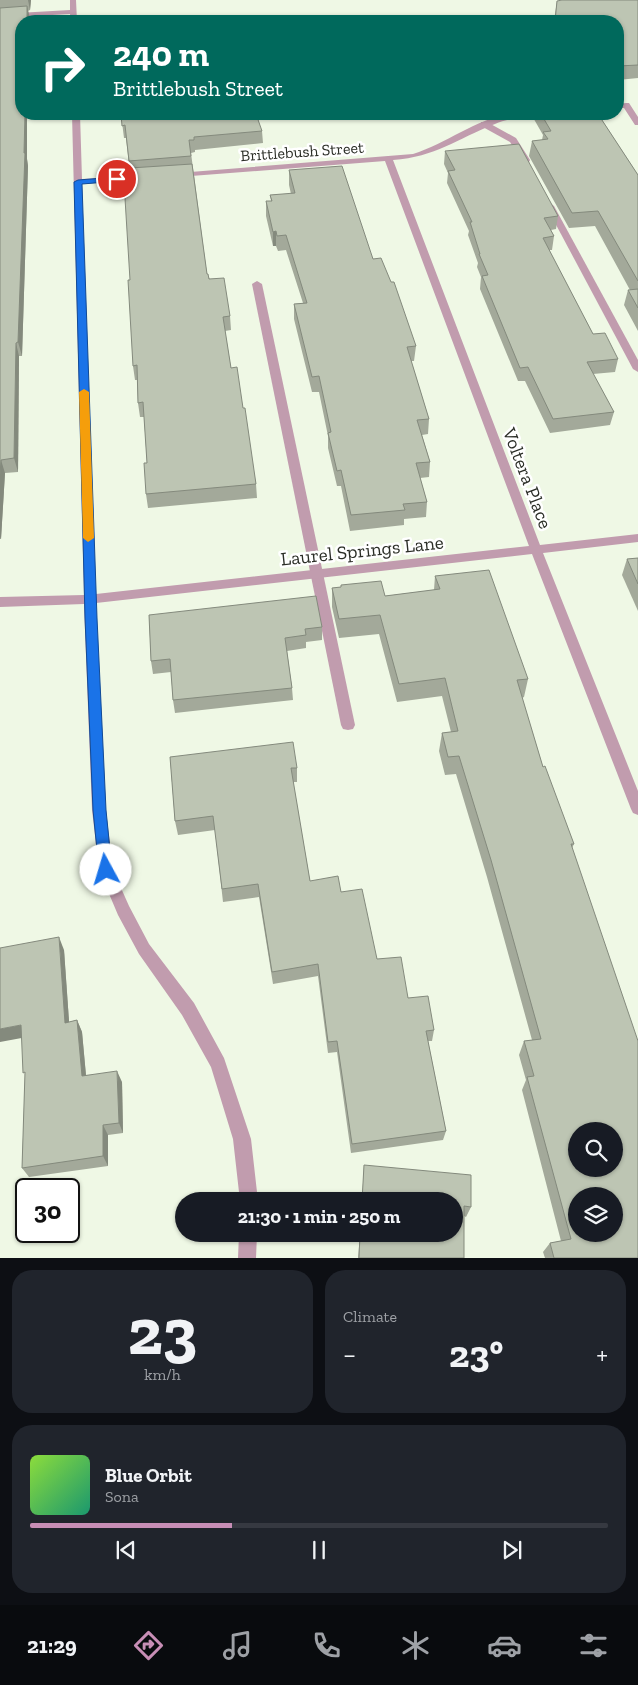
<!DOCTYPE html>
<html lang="en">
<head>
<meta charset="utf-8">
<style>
  :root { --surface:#171b24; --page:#20242c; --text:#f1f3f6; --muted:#9ea1a6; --line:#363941; --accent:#c88eb6 }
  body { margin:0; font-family:"Zilla Slab",serif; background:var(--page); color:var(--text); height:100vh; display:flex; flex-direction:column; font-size:19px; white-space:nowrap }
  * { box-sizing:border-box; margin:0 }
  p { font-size:16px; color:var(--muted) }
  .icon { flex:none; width:28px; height:28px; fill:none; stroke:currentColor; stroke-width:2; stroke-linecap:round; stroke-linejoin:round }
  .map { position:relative; height:1258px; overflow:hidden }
  .details { display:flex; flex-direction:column; gap:12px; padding:12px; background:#0d0f14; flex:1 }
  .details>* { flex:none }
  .banner { position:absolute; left:15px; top:15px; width:609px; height:105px; border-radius:20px; box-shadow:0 1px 4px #0004; background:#00695c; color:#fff; overflow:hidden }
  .controls { position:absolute; left:568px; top:1122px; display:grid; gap:10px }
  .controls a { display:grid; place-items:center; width:55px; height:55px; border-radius:50%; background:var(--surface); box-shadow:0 1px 4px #0004; font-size:25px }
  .speed { position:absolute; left:15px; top:1178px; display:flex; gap:10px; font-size:25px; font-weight:700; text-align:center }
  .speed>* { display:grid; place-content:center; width:65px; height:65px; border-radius:50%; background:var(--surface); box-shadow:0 1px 4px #0004; line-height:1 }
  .speed .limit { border:2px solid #111; border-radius:8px; background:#fff; color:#111 }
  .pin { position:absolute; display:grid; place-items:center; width:42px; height:42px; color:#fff; margin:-21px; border:2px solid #fff; border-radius:50%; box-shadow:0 1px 5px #0007 }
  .me { position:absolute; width:55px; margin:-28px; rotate:354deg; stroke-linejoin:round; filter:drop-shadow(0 0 4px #0008) }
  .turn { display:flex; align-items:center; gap:18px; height:105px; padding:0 15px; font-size:22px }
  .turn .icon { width:65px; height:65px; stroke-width:2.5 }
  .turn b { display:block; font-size:35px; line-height:42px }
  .big { font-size:38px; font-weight:800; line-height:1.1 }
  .details .card { flex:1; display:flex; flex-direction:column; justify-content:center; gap:8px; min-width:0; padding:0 18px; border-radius:20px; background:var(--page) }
  .details .dial { align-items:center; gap:0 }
  .dial b { font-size:65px; line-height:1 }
  .song { display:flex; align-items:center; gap:15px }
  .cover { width:60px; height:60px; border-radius:8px; background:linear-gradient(135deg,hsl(90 70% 55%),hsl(160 70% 35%)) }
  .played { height:5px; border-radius:2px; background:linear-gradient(90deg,var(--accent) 35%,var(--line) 35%) }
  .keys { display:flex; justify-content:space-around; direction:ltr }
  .heat { display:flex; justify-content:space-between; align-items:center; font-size:28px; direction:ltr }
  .details .tiles { flex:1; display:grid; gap:12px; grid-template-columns:1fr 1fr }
  .card:last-child { grid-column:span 2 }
  .trip { position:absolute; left:175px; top:1192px; width:288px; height:50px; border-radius:25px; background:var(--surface); box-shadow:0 1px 4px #0004; font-weight:800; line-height:50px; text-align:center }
  .dock { display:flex; height:80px; justify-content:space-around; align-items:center; background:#090b0e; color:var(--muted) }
  .dock .icon { width:35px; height:35px }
  .dock .active { color:var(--accent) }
  .dock b { font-size:22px; color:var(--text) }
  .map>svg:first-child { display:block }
</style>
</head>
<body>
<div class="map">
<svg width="638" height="1258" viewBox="0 0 638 1258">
  <rect width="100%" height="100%" fill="#eff8e5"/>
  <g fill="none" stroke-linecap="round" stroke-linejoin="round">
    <!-- lane -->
    <g fill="#c19cae" fill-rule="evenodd">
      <path d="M481 122H487L516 138 530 160 529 162H523L510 142 481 126Z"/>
      <path d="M550 203 554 206 638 360V372L633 369 546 206Z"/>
      <path d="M257 281 262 284 355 725 353 729 348 730 343 729 341 725 252 284Z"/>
    </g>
    <!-- street -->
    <g fill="#c19cae" fill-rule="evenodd">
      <path d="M70 0H76L77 21H71L70 14 0 18V14L70 10Z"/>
      <path d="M626 103H629L638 117V125H635L624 108H618V104Z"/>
      <path d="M72 114H80L82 179 148 175 152 177 148 179 82 184 96 594 529 546 385 161 178 177 174 175 178 173 413 154C450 143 485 111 524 114 516 119 504 120 495 124 456 139 436 157 393 160L540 545 638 534V542L543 553 638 791V815L633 813 631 809 532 554 96 603 106 810 113 870 129 906 149 944 194 1003 224 1058 251 1139 258 1201H240L233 1139 211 1067 182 1015 139 954 118 915 99 870 92 810 84 604 0 607V597L84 595Z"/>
      <path d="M239 1234H257L256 1258H238Z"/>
    </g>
  </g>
  <!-- wall -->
  <g fill="#a3a99a">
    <path d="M0 0H31L30 10 28 11 30 21H21V114H29V117H27V159L28 166 22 356H19L18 472 5 473 1 539H0Z"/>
    <path d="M638 0V78L618 80V21H554L557 1Z"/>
    <path d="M121 114 262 131 263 143 195 150V152L191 153 207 274 230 316 231 330 225 331 231 368 243 408 256 484 257 498 148 508 146 494 147 463 144 417H140L138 403 137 380H135L133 366 130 280 131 182 126 138H124Z"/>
    <path d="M531 114H598L638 175V331L624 305 628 290H630L595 226 569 228 529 156 532 141 542 140 543 135Z"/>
    <path d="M445 151 558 216 556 229 551 230 554 236 552 250H549L593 334 618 359 615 372 593 374 614 412 610 425 550 433 525 381H518L480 289 481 277 477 267 478 263 468 235 469 231 447 183 448 173 444 164Z"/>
    <path d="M289 170 373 259 416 346 414 361H411L429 419 428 434 422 435 430 462 429 477 420 478 427 502 426 517 404 519V525L350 531 341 486H337L328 448V436L319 392H312L294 319V304L303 303 286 250 278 251 276 246H273L266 216V201H271L270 195 291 194 289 185Z"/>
    <path d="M638 558V611L622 575 627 559Z"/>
    <path d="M435 576 528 679 524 697 522 698 543 767 574 844 572 848 638 1258H545L543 1252 550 1243 561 1241 522 1090 526 1080 519 1055 524 1041 532 1040 487 877 456 774 445 775 439 751 442 733 451 732 442 696 397 702 379 634 339 638 332 607V588L341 587V585L385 596 434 590Z"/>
    <path d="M149 615 322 627V640L306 642V648L287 651 292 688 293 700 175 713 173 700 171 672 153 674 151 661Z"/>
    <path d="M170 757 297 768V782H293L310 881 341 892 377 959 434 1030 432 1041H428L446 1131 443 1140 351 1153 337 1052 328 1053 318 976 273 984 259 897 223 902 215 830 178 835 175 821Z"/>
    <path d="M64 950 69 1022 77 1020 82 1032 86 1075 122 1082 123 1133 108 1135V1166L29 1177 22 1168 25 1077Z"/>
    <path d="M364 1165 471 1207 466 1217 464 1216V1258H358L360 1234H454V1201H362Z"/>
  </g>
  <!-- shaded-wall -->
  <g fill="#848a7d">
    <path d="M28 0H31L30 10Z"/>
    <path d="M27 6 30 18V21H27Z"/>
    <path d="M25 114H27V159L28 166 22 356 18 342Z"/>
    <path d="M276 231V246H273V232Z"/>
    <path d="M16 343 19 356 18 472 14 458Z"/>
    <path d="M1 460 5 473 1 539 0 537V475Z"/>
    <path d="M59 937 64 950 70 1035 65 1023Z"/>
    <path d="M77 1020 82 1032 87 1087 82 1076Z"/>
    <path d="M21 1025 27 1037 0 1042V1029Z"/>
    <path d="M117 1071 122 1082 123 1133 119 1123Z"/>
    <path d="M103 1125 108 1135V1166L103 1156Z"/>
  </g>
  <!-- building -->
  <g fill="#bdc5b3" stroke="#848a7d" fill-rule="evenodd">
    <path d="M562 0H638V65L618 66V21H555L557 1Z"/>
    <path d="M27 6V21H21V114H25L24 153H25L18 342 16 343 14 458 1 460 0 475V8Z"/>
    <path d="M121 114H256L262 131 194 137V140H189L191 156 129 161 125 125 122 126Z"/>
    <path d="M541 114H598L638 175V281L598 211 572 213 532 141 548 139 543 132 551 131Z"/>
    <path d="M519 144 558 216 544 218 554 236 543 238 593 334 605 333 618 359 587 362 614 412 553 419 528 367 520 368 482 276 488 275 479 254H480L470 222H472L448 171 455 170 445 151Z"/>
    <path d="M192 164 207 274H208L209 279 224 278 230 316 223 317 231 368 237 367 243 408H245L256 484 146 494 144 463H147L143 402 138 403 137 365 133 366 128 280H130L124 182H131L130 168Z"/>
    <path d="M342 166 373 259 381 258 391 282H394L416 346 407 347 429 419 417 420 430 462 416 463 427 502 403 504 405 510 351 515 341 470 337 471 328 433 331 432 319 376 312 377 294 304 307 303 286 235 277 236 276 231 273 232 266 201H272L270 195 295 193 289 170Z"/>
    <path d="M638 289V308L628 290Z"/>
    <path d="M638 558V584L627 559Z"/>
    <path d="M489 570 528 679 517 680 543 767 545 766 574 844H571L638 1041V1258H554L550 1243 571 1239 527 1077 534 1076 524 1041 541 1039 491 860 459 756 448 757 442 733 458 731 445 678 399 684 380 615 339 619 332 588 341 587V585L381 581 385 596 440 589 435 576ZM576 1131H614V1169H576ZM576 1196H614V1234H576Z"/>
    <path d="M316 596 322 627 305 629 306 635 285 638 292 688 173 700 170 659 151 661 149 615Z"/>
    <path d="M293 742 297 768H291L310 881 338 876 341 892 362 889 377 959 401 957 408 998 428 996 434 1030 426 1031 446 1131 352 1144 337 1041 328 1042 318 964 272 972 258 884 222 889 213 816 175 821 170 757Z"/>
    <path d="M59 937 65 1023 77 1020 82 1076 117 1071 119 1123 103 1125V1156L22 1168 25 1072 23 1073 21 1025 0 1029V948Z"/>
    <path d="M364 1165 471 1175V1207L464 1206V1258H359L360 1234H454V1201H362Z"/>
  </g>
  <!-- route -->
  <path fill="#1a73e8" stroke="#114b97" d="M117 177 121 179 119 181 82 184 97 618 106 810 112 870 110 875 106 876 101 875 99 870 93 810 85 618 74 182 78 180Z"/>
  <!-- slow -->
  <path fill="#f59e0b" d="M84 389 89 392 94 538 88 542 83 538 79 392Z"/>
  <g text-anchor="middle" stroke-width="5" stroke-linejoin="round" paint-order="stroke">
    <!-- far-street labels -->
    <g font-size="16" fill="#2a2d26" stroke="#fff">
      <text transform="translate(302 151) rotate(-4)" y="6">Brittlebush Street</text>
    </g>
    <!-- street labels -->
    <g font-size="19" fill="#2a2d26" stroke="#fff">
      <text transform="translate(528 478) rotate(69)" y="7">Voltera Place</text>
      <text transform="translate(362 550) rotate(-6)" y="7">Laurel Springs Lane</text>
    </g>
  </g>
</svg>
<div class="controls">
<a><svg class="icon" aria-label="search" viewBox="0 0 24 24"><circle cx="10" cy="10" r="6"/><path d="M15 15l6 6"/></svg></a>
<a><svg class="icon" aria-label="layers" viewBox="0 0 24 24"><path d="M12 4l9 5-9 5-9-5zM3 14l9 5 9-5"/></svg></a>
</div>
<div class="speed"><div class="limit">30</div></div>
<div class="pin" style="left:117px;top:179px;background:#d93025"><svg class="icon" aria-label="arrive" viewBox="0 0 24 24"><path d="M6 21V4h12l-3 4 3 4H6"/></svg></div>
<svg class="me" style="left:106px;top:870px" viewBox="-20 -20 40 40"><circle r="19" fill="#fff"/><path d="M0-13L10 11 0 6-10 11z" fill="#1a73e8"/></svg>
<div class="trip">21:30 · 1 min · 250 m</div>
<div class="banner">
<div class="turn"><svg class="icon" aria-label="right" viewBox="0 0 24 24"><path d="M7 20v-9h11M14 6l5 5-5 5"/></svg><div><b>240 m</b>Brittlebush Street</div></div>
</div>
</div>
<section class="details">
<div class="tiles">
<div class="card dial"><b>23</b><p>km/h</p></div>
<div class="card"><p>Climate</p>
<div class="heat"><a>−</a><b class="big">23°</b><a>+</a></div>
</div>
<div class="card">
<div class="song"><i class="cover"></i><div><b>Blue Orbit</b><p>Sona</p></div></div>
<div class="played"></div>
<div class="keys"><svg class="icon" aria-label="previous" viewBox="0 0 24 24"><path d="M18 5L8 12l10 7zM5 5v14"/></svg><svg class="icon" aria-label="pause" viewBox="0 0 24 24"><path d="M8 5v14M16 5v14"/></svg><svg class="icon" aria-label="next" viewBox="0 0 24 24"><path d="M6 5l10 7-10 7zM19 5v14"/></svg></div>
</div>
</div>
</section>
<nav class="dock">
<b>21:29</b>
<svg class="icon active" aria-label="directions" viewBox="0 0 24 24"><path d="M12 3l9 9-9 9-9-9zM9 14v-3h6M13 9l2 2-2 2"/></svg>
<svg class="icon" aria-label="music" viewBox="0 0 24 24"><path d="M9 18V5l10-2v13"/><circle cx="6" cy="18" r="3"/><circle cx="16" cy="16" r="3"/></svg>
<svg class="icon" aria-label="phone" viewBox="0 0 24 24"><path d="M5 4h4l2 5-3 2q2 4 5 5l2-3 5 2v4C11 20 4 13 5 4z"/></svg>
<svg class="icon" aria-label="climate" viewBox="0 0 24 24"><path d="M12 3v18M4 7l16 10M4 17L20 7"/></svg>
<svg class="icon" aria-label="car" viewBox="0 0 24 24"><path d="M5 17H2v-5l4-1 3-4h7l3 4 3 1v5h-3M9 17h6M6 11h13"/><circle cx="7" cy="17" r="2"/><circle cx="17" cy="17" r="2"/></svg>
<svg class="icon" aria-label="filters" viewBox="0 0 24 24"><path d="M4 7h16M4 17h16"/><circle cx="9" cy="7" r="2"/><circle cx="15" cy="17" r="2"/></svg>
</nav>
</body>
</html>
